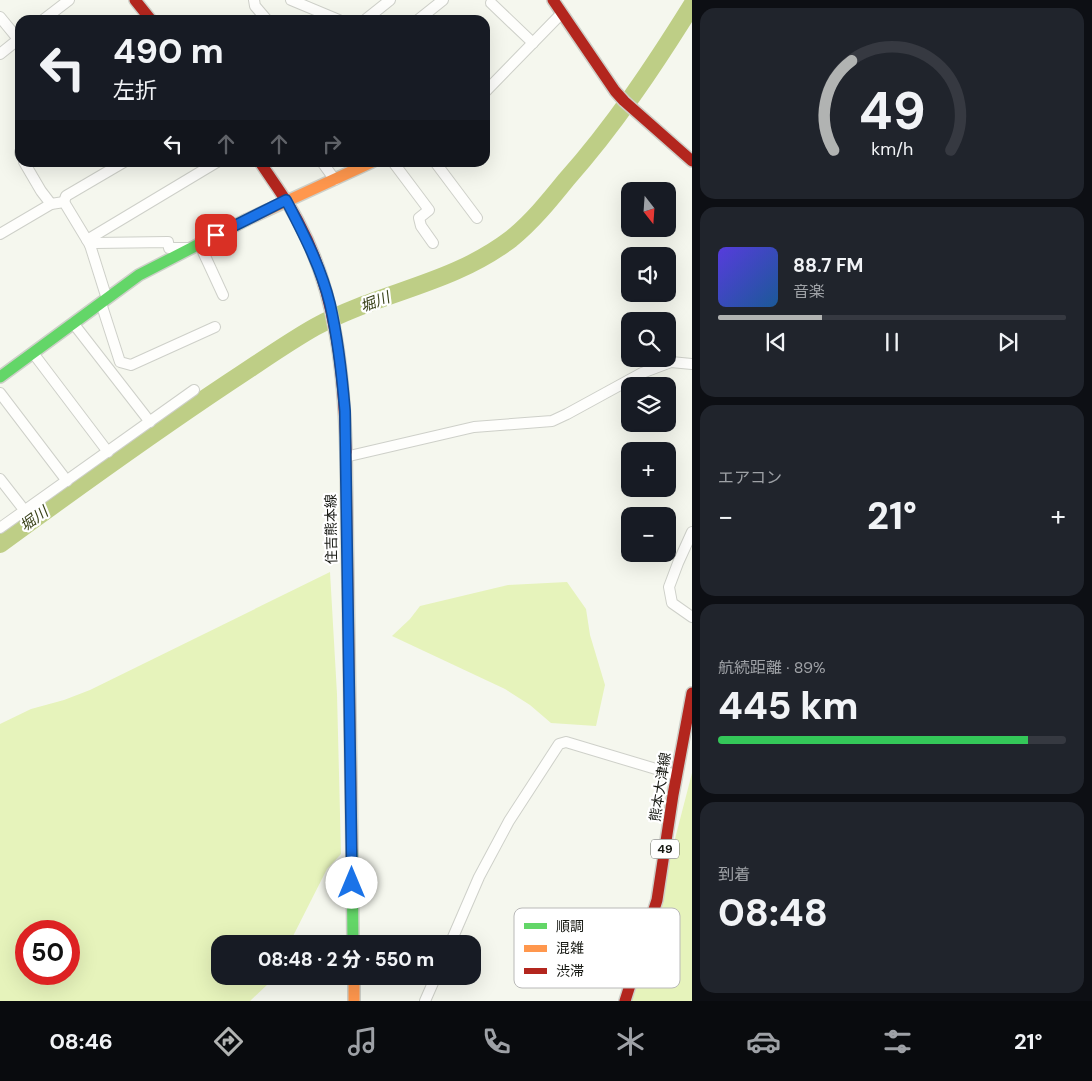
<!DOCTYPE html>
<html lang="ja">
<head>
<meta charset="utf-8">
<style>
  :root { --surface:#171b24; --page:#20242c; --text:#f1f3f6; --muted:#9ea1a6; --line:#363941; --accent:#b1b3b2 }
  body { margin:0; font-family:"DM Sans","Noto Sans JP",sans-serif; background:var(--page); color:var(--text); height:100vh; display:flex; flex-direction:column; font-size:19px; white-space:nowrap }
  * { box-sizing:border-box; margin:0 }
  p { font-size:16px; color:var(--muted) }
  .icon { flex:none; width:28px; height:28px; fill:none; stroke:currentColor; stroke-width:2; stroke-linecap:round; stroke-linejoin:round }
  .map { position:relative; flex:1; overflow:hidden }
  .drawer { display:flex; flex-direction:column; gap:8px; padding:8px; background:#0d0f14; width:400px }
  .drawer>* { flex:none }
  .top-card { position:absolute; left:15px; top:15px; width:475px; height:152px; border-radius:15px; box-shadow:0 5px 20px #0002; background:#171b24; color:var(--text); overflow:hidden }
  .needle { width:32px; rotate:163deg }
  .buttons { position:absolute; left:621px; top:182px; display:grid; gap:10px }
  .buttons a { display:grid; place-items:center; width:55px; height:55px; border-radius:10px; background:var(--surface); box-shadow:0 5px 20px #0002; font-size:25px }
  .speed { position:absolute; left:15px; top:920px; display:flex; gap:10px; font-size:25px; font-weight:700; text-align:center }
  .speed>* { display:grid; place-content:center; width:65px; height:65px; border-radius:50%; background:var(--surface); box-shadow:0 5px 20px #0002; line-height:1 }
  .speed .limit { border:8px solid #d22; background:#fff; color:#111 }
  .pin { position:absolute; display:grid; place-items:center; width:42px; height:42px; color:#fff; margin:-21px; border-radius:10px; box-shadow:0 2px 8px #0006 }
  .me { position:absolute; width:55px; margin:-28px; rotate:0deg; stroke-linejoin:round; filter:drop-shadow(0 0 4px #0008) }
  .turn { display:flex; align-items:center; gap:18px; height:105px; padding:0 15px; font-size:22px }
  .turn .icon { width:65px; height:65px; stroke-width:2.5 }
  .turn b { display:block; font-size:35px; line-height:42px }
  .lanes { display:flex; align-items:center; height:48px; padding:0 15px; background:#0003; justify-content:center; gap:25px; direction:ltr }
  .lanes .off { opacity:.35 }
  .big { font-size:38px; font-weight:800; line-height:1.1 }
  .drawer .widget { flex:1; display:flex; flex-direction:column; justify-content:center; gap:8px; min-width:0; padding:0 18px; border-radius:15px; background:var(--page) }
  .drawer .dial { align-items:center; gap:0 }
  .dial svg { height:130px; overflow:visible; fill:none; stroke:var(--line); stroke-width:7; stroke-linecap:round; text-anchor:middle }
  .dial text { fill:var(--text); stroke:none }
  .song { display:flex; align-items:center; gap:15px }
  .cover { width:60px; height:60px; border-radius:8px; background:linear-gradient(135deg,hsl(250 70% 55%),hsl(210 70% 35%)) }
  .played { height:5px; border-radius:2px; background:linear-gradient(90deg,var(--accent) 30%,var(--line) 30%) }
  .keys { display:flex; justify-content:space-around; direction:ltr }
  .heat { display:flex; justify-content:space-between; align-items:center; font-size:28px; direction:ltr }
  .charge { height:8px; border-radius:4px; background:linear-gradient(90deg,#34c759 89%,var(--line) 0) }
  .trip { position:absolute; left:211px; top:935px; width:270px; height:50px; border-radius:15px; background:var(--surface); box-shadow:0 5px 20px #0002; font-weight:800; line-height:50px; text-align:center }
  .dock { display:flex; height:80px; justify-content:space-around; align-items:center; background:#090b0e; color:var(--muted) }
  .dock .icon { width:35px; height:35px }
  .dock .on { color:var(--accent) }
  .dock b { font-size:22px; color:var(--text) }
  main { display:flex; flex:1; min-height:0 }
  .map>svg:first-child { display:block }
</style>
</head>
<body>
<main>
<div class="map">
<svg width="692" height="1001" viewBox="0 0 692 1001">
  <rect width="100%" height="100%" fill="#f5f7ee"/>
  <!-- green -->
  <g fill="#e6f3bb" fill-rule="evenodd">
    <path d="M330 572 337 694 341 854 327 869 289 944H220V976H272L268 984 250 1001H0V724L31 709 64 700 90 690ZM26 931H69V974H26Z"/>
    <path d="M567 582 586 609 590 635 605 685 596 726 551 723 530 705 505 689 392 636 410 619 420 606 508 585Z"/>
    <path d="M692 773V1001H629L639 978Z"/>
  </g>
  <g fill="none" stroke-linecap="round" stroke-linejoin="round">
    <!-- river -->
    <path stroke="#bece86" stroke-width="18" d="M0 544C75 489 150 435 228 383 256 365 285 344 315 327 378 292 451 285 511 239 532 222 549 201 566 180 614 126 654 66 692 5"/>
    <defs>
      <g id="street">
        <path d="M254 0 255 6 267 20"/>
        <path d="M291 0 339 20"/>
        <path d="M491 3 533 43"/>
        <path d="M0 17 18 39"/>
        <path d="M43 20 69 0"/>
        <path d="M365 20 390 0"/>
        <path d="M418 20 443 0"/>
        <path d="M0 54 20 38"/>
        <path d="M485 92 562 13"/>
        <path d="M20 152V153"/>
        <path d="M24 162 41 191 51 204"/>
        <path d="M322 162 335 180"/>
        <path d="M393 162 429 210 419 218 421 226 433 243"/>
        <path d="M435 162 477 218"/>
        <path d="M64 202 66 196 124 162"/>
        <path d="M0 234 51 204 64 202 90 245 95 243 168 242 169 248H189"/>
        <path d="M87 240 217 162"/>
        <path d="M199 243 223 295"/>
        <path d="M90 245 107 299"/>
        <path d="M101 303 120 362 131 365 215 327"/>
        <path d="M73 323 150 422"/>
        <path d="M33 353 108 452"/>
        <path d="M0 393 67 481"/>
        <path d="M345 457 474 427 552 421 567 414 642 373 671 362 692 364"/>
        <path d="M0 479 25 511"/>
        <path d="M0 528 194 390"/>
        <path d="M692 532 678 563 669 587 672 603 692 617"/>
        <path d="M450 944 479 877 509 821 559 744 566 742 676 775"/>
        <path d="M425 1001 436 976"/>
      </g>
      <g id="fast">
        <path d="M0 377 139 275 246 220"/>
        <path d="M352 851 353 944"/>
      </g>
      <g id="slow">
        <path d="M246 220 372 162"/>
        <path d="M346 452 352 851"/>
        <path d="M354 976V1001"/>
      </g>
      <g id="jam">
        <path d="M135 0 151 20"/>
        <path d="M553 0 615 91 624 101 692 161"/>
        <path d="M260 162C273 182 288 201 299 223 336 292 344 375 346 452"/>
        <path d="M625 1001 657 900 673 795 692 693"/>
      </g>
    </defs>
    <!-- street casing -->
    <use href="#street" stroke="#ced0c9" stroke-width="12"/>
    <!-- fast casing -->
    <use href="#fast" stroke="#ced0c9" stroke-width="14"/>
    <!-- slow casing -->
    <use href="#slow" stroke="#ced0c9" stroke-width="14"/>
    <!-- jam casing -->
    <use href="#jam" stroke="#ced0c9" stroke-width="14"/>
    <!-- street -->
    <use href="#street" stroke="#fefefc" stroke-width="10"/>
    <!-- fast -->
    <use href="#fast" stroke="#63d668" stroke-width="11"/>
    <!-- slow -->
    <use href="#slow" stroke="#ff974d" stroke-width="11"/>
    <!-- jam -->
    <use href="#jam" stroke="#b3261e" stroke-width="11"/>
  </g>
  <g fill="none" stroke-linecap="round" stroke-linejoin="round">
    <defs>
      <path id="route" d="M216 235 286 200C303 233 321 267 330 304 338 339 342 375 345 411L352 883"/>
    </defs>
    <!-- route casing -->
    <use href="#route" stroke="#114b97" stroke-width="12"/>
    <!-- route -->
    <use href="#route" stroke="#1a73e8" stroke-width="9"/>
  </g>
  <g text-anchor="middle" stroke-width="4.5" stroke-linejoin="round" paint-order="stroke">
    <!-- shield labels -->
    <rect fill="#fff" stroke="#5b5d58" stroke-width="1" x="651" y="839.5" width="28" height="19" rx="4"/>
    <g font-size="12" font-weight="bold" fill="#151711">
      <text x="665" y="853">49</text>
    </g>
    <!-- street labels -->
    <g font-size="14" fill="#151711" stroke="#fff">
      <text transform="translate(331 529) rotate(-91)" y="5">住吉熊本線</text>
      <text transform="translate(660 787) rotate(-81)" y="5">熊本大津線</text>
    </g>
    <!-- water labels -->
    <g font-size="15" font-style="italic" fill="#384118" stroke="#fff">
      <text transform="translate(375 302) rotate(-21)" y="5">堀川</text>
      <text transform="translate(34 519) rotate(-36)" y="5">堀川</text>
    </g>
  </g>
  <!-- legend -->
  <rect x="514" y="908" width="166" height="80" rx="8" fill="#fff" stroke="#b9b9b8" stroke-width="1"/>
  <rect x="524" y="923" width="23" height="6" fill="#63d668"/>
  <rect x="524" y="945" width="23" height="7" fill="#ff974d"/>
  <rect x="524" y="968" width="23" height="6" fill="#b3261e"/>
  <g font-size="14" fill="#151711">
    <text x="556" y="931">順調</text>
    <text x="556" y="953">混雑</text>
    <text x="556" y="976">渋滞</text>
  </g>
</svg>
<div class="buttons">
<a><svg class="needle" viewBox="-14 -14 28 28"><path d="M0-13l5 13h-10z" fill="#e53935"/><path d="M0 13l5-13h-10z" fill="#9ea1a6"/></svg></a>
<a><svg class="icon" aria-label="sound" viewBox="0 0 24 24"><path d="M4 9h4l5-4v14l-5-4H4zM17 9q2 3 0 6"/></svg></a>
<a><svg class="icon" aria-label="search" viewBox="0 0 24 24"><circle cx="10" cy="10" r="6"/><path d="M15 15l6 6"/></svg></a>
<a><svg class="icon" aria-label="layers" viewBox="0 0 24 24"><path d="M12 4l9 5-9 5-9-5zM3 14l9 5 9-5"/></svg></a>
<a>+</a>
<a>−</a>
</div>
<div class="speed"><div class="limit">50</div></div>
<div class="pin" style="left:216px;top:235px;background:#d93025"><svg class="icon" aria-label="arrive" viewBox="0 0 24 24"><path d="M6 21V4h12l-3 4 3 4H6"/></svg></div>
<svg class="me" style="left:352px;top:883px" viewBox="-20 -20 40 40"><circle r="19" fill="#fff"/><path d="M0-13L10 11 0 6-10 11z" fill="#1a73e8"/></svg>
<div class="trip">08:48 · 2 分 · 550 m</div>
<div class="top-card">
<div class="turn"><svg class="icon" aria-label="left" viewBox="0 0 24 24"><path d="M17 20v-9H6M10 6l-5 5 5 5"/></svg><div><b>490 m</b>左折</div></div>
<div class="lanes"><svg class="icon" aria-label="left" viewBox="0 0 24 24"><path d="M17 20v-9H6M10 6l-5 5 5 5"/></svg><svg class="icon off" aria-label="ahead" viewBox="0 0 24 24"><path d="M12 20V5M6 11l6-6 6 6"/></svg><svg class="icon off" aria-label="ahead" viewBox="0 0 24 24"><path d="M12 20V5M6 11l6-6 6 6"/></svg><svg class="icon off" aria-label="right" viewBox="0 0 24 24"><path d="M7 20v-9h11M14 6l5 5-5 5"/></svg></div>
</div>
</div>
<section class="drawer">
<div class="widget dial"><svg viewBox="0 0 100 80">
<path d="M14 69A42 42 0 1 1 86 69"/>
<path d="M14 69A42 42 0 0 1 25 14" stroke="#b1b3b2"/>
<text x="50" y="56" font-size="32" font-weight="700">49</text>
<text x="50" y="72" font-size="11">km/h</text>
</svg></div>
<div class="widget">
<div class="song"><i class="cover"></i><div><b>88.7 FM</b><p>音楽</p></div></div>
<div class="played"></div>
<div class="keys"><svg class="icon" aria-label="previous" viewBox="0 0 24 24"><path d="M18 5L8 12l10 7zM5 5v14"/></svg><svg class="icon" aria-label="pause" viewBox="0 0 24 24"><path d="M8 5v14M16 5v14"/></svg><svg class="icon" aria-label="next" viewBox="0 0 24 24"><path d="M6 5l10 7-10 7zM19 5v14"/></svg></div>
</div>
<div class="widget"><p>エアコン</p>
<div class="heat"><a>−</a><b class="big">21°</b><a>+</a></div>
</div>
<div class="widget"><p>航続距離 · 89%</p><b class="big">445 km</b><div class="charge"></div></div>
<div class="widget"><p>到着</p><b class="big">08:48</b></div>
</section>
</main>
<nav class="dock">
<b>08:46</b>
<svg class="icon on" aria-label="directions" viewBox="0 0 24 24"><path d="M12 3l9 9-9 9-9-9zM9 14v-3h6M13 9l2 2-2 2"/></svg>
<svg class="icon" aria-label="music" viewBox="0 0 24 24"><path d="M9 18V5l10-2v13"/><circle cx="6" cy="18" r="3"/><circle cx="16" cy="16" r="3"/></svg>
<svg class="icon" aria-label="phone" viewBox="0 0 24 24"><path d="M5 4h4l2 5-3 2q2 4 5 5l2-3 5 2v4C11 20 4 13 5 4z"/></svg>
<svg class="icon" aria-label="climate" viewBox="0 0 24 24"><path d="M12 3v18M4 7l16 10M4 17L20 7"/></svg>
<svg class="icon" aria-label="car" viewBox="0 0 24 24"><path d="M5 17H2v-5l4-1 3-4h7l3 4 3 1v5h-3M9 17h6M6 11h13"/><circle cx="7" cy="17" r="2"/><circle cx="17" cy="17" r="2"/></svg>
<svg class="icon" aria-label="filters" viewBox="0 0 24 24"><path d="M4 7h16M4 17h16"/><circle cx="9" cy="7" r="2"/><circle cx="15" cy="17" r="2"/></svg>
<b>21°</b>
</nav>
</body>
</html>
